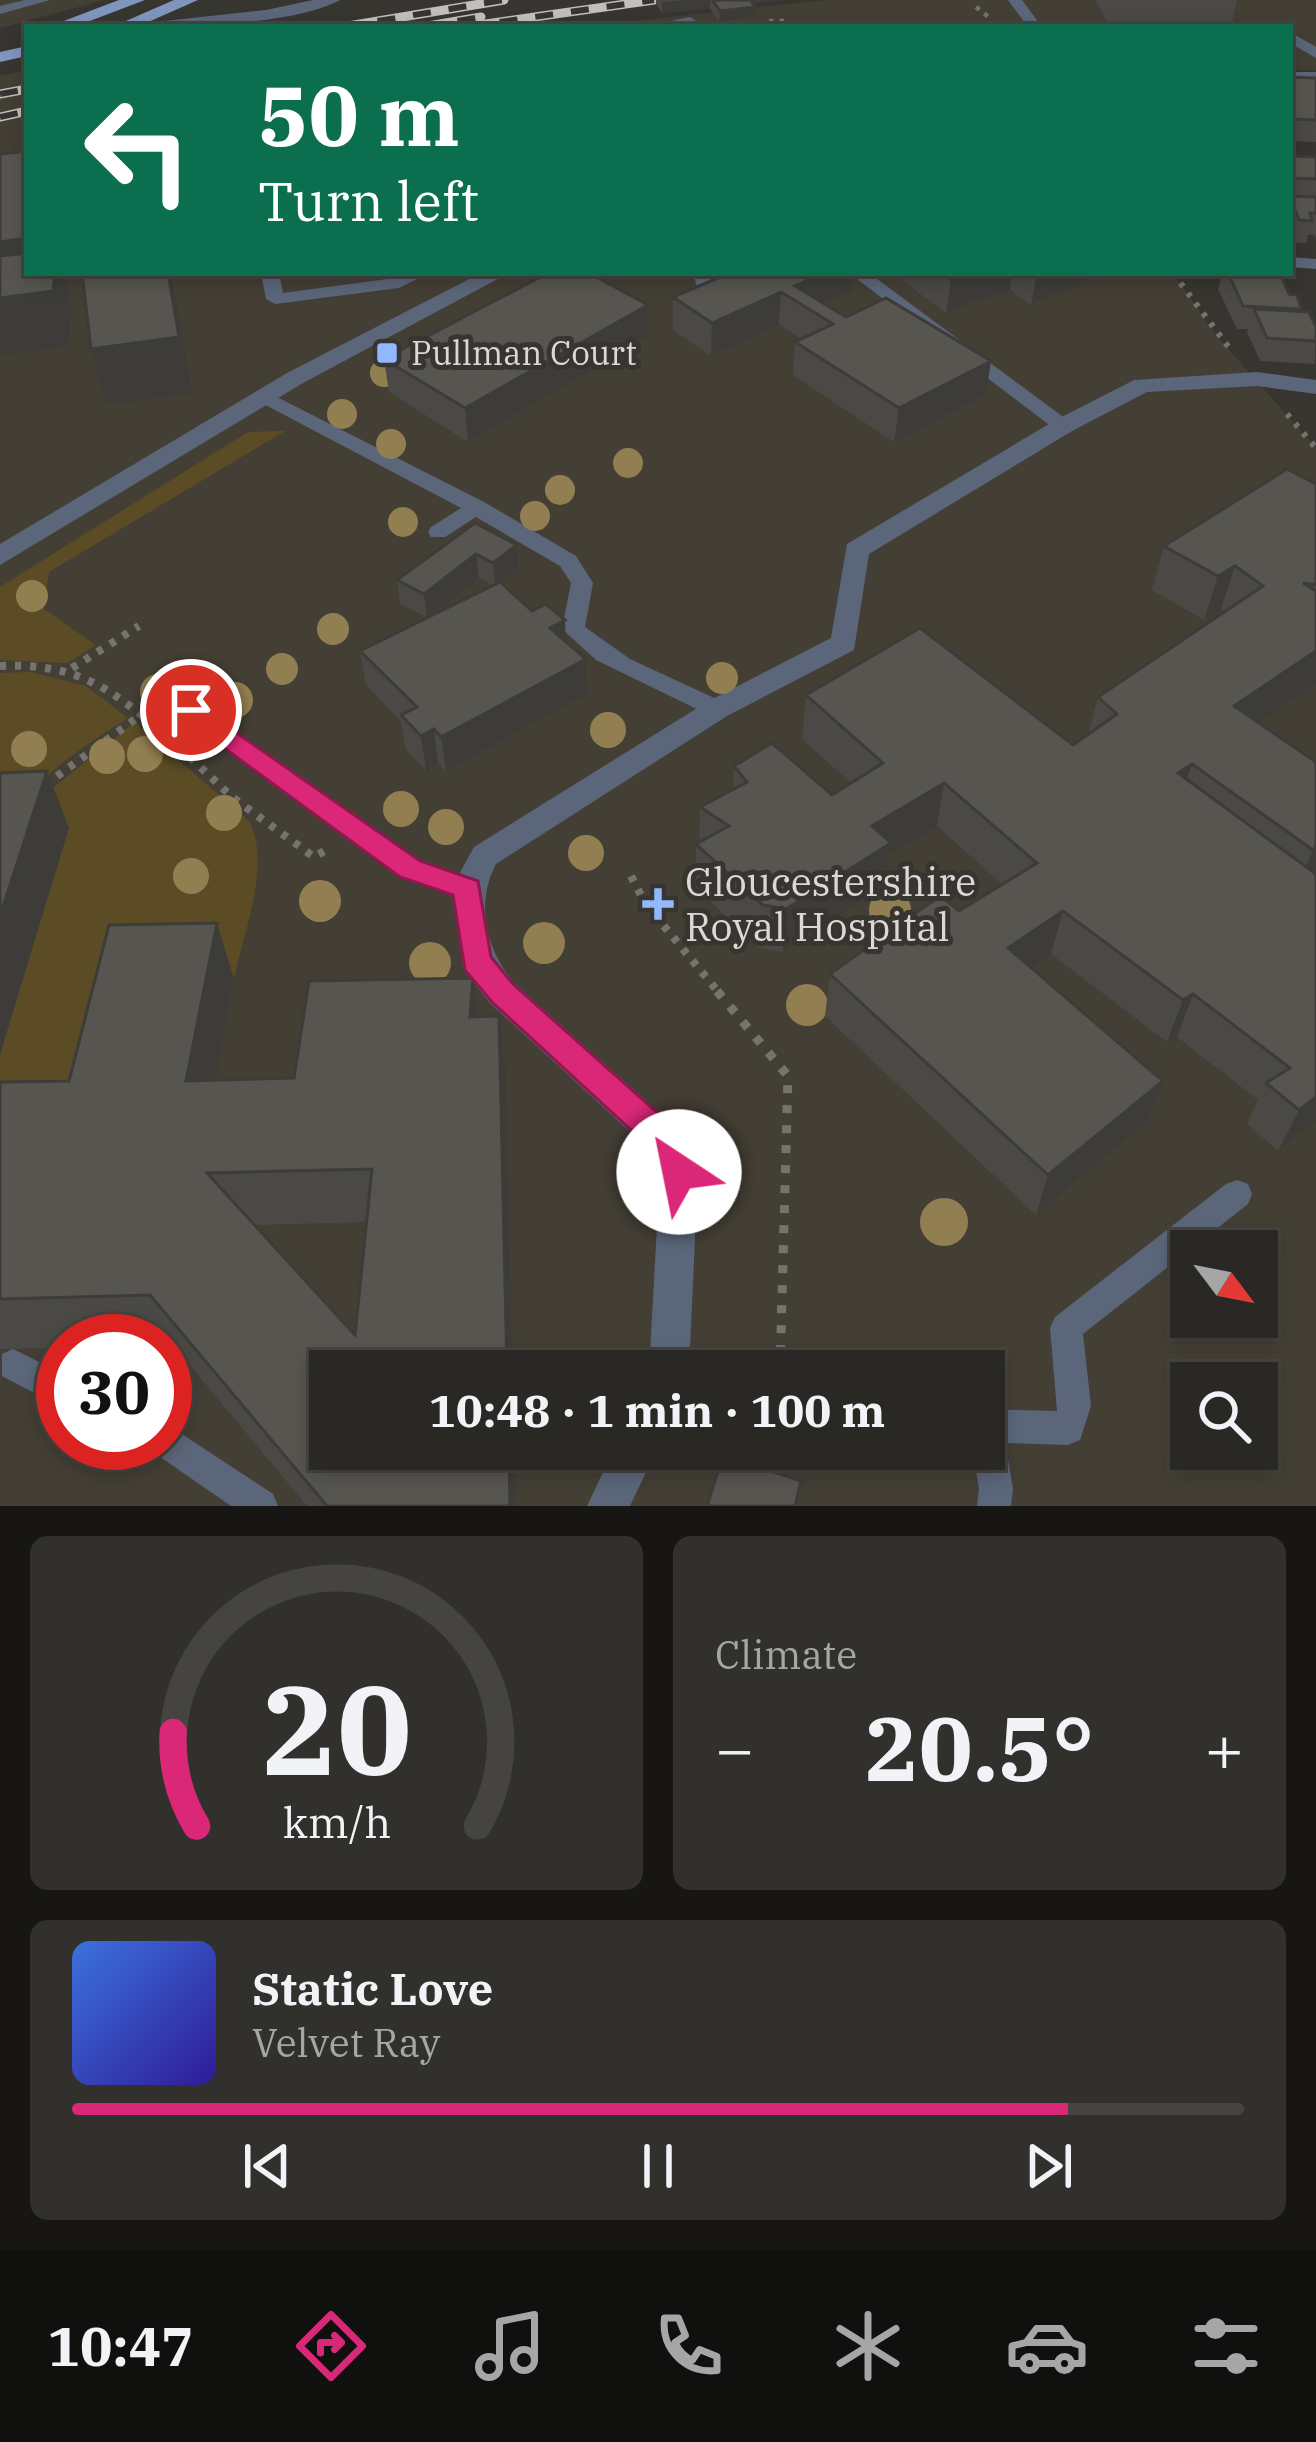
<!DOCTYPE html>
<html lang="en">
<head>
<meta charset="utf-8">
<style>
  :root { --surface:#292824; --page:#31302c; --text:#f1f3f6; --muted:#a5a6a6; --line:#454441; --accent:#db2777 }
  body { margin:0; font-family:"IBM Plex Serif",serif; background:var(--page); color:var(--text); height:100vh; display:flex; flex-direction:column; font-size:45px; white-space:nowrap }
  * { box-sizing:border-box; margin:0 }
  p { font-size:39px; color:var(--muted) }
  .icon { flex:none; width:66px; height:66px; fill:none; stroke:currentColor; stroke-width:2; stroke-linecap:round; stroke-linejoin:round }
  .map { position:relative; height:1506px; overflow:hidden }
  .sheet { display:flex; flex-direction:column; gap:30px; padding:30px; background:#171614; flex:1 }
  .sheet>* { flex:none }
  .banner { position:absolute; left:24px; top:24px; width:1269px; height:252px; border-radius:0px; box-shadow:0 6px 18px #0003,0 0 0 3px var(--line); background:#0b6e4f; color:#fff; overflow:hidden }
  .needle { width:78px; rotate:122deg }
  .fabs { position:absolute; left:1170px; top:1230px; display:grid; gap:24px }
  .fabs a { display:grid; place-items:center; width:108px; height:108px; border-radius:0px; background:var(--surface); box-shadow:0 6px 18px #0003,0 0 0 3px var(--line); font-size:60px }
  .speed { position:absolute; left:36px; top:1314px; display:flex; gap:24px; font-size:60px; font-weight:700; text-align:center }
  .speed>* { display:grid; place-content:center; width:156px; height:156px; border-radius:50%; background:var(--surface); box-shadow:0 6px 18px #0003,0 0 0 3px var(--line); line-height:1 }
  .speed .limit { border:18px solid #d22; background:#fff; color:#111 }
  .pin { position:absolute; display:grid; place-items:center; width:102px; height:102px; color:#fff; margin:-51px; border:6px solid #fff; border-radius:50%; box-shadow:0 3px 12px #0007 }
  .me { position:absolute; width:132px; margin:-66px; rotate:326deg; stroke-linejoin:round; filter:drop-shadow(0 0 9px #0008) }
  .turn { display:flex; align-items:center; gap:42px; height:252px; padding:0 36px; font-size:54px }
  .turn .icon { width:156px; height:156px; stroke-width:2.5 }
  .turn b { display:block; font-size:84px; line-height:102px }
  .big { font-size:90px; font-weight:700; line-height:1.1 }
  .sheet .widget { flex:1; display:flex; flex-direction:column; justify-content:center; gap:18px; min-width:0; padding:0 42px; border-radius:18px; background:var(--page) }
  .sheet .dial { align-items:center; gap:0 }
  .dial svg { height:312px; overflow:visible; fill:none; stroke:var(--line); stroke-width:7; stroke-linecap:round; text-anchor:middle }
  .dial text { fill:var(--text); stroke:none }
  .song { display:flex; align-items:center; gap:36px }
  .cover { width:144px; height:144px; border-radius:18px; background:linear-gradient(135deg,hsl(220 70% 55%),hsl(250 70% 35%)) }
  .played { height:12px; border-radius:6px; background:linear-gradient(90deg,var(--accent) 85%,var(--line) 85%) }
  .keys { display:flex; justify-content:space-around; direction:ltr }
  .heat { display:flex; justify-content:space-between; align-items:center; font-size:66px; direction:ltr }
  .sheet .tiles { flex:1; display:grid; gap:30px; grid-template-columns:1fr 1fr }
  .widget:last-child { grid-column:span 2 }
  .trip { position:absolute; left:309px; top:1350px; width:696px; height:120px; border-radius:0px; background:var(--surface); box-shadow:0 6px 18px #0003,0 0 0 3px var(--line); font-weight:700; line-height:120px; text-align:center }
  .dock { display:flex; height:192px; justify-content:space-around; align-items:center; background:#10100e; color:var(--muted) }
  .dock .icon { width:84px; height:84px }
  .dock .active { color:var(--accent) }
  .dock b { font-size:54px; color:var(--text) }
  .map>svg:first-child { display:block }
</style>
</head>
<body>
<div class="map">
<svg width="1316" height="1506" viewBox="0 0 1316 1506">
  <rect width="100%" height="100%" fill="#373530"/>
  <!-- built -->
  <g fill="#443f35" fill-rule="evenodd">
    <path d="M0 0H105L0 28Z"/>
    <path d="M826 0H1316V70H1290V27H579Z"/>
    <path d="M27 70V273H1173L1216 335 1316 448V1506H0V76ZM1191 1251H1257V1317H1191ZM63 1341H165V1443H63ZM330 1371H984V1449H330ZM1191 1383H1257V1449H1191Z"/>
  </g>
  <!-- green -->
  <g fill="#5c4c26">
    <path d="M285 431 49 572 44 609 96 645 67 663 0 660V587L248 432Z"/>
    <path d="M31 672 86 686 128 718C80 748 29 782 0 830V673Z"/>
    <path d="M135 722 249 821C272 865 243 933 234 979L130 982 93 1135 0 1137V1054L68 829 33 804Z"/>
  </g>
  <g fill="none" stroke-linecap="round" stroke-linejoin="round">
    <!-- path-far3 -->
    <g stroke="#75736f" stroke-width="4.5" stroke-dasharray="4.5 6" stroke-linecap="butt">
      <path d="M976 7 990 18"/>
      <path d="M769 21H786"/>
      <path d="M801 24 805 27"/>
    </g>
    <!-- path-far2 -->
    <g stroke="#75736f" stroke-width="6" stroke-dasharray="4.5 8" stroke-linecap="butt">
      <path d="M1173 273 1233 353"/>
      <path d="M1287 414 1316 448"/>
    </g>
    <!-- path-far1 -->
    <g stroke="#75736f" stroke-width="8" stroke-dasharray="6 9" stroke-linecap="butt">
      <path d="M0 666C75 663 108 686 163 733"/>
      <path d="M72 668 139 626"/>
      <path d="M179 747 232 797 314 857 326 850"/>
      <path d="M45 785 141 715"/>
      <path d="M631 876 645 903 720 994"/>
    </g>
    <!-- path -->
    <path stroke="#75736f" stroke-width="9" stroke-dasharray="8 12" stroke-linecap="butt" d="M717 991 788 1076 780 1371"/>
    <!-- lane -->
    <g fill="#5b667a" fill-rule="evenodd">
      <path d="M25 0H50L0 14V6Z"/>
      <path d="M313 0H340C296 24 191 27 139 27L146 23 266 10Z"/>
      <path d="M1008 0H1022L1042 27H1028Z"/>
      <path d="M690 17 705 27H654L656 24Z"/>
      <path d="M1290 32 1316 47V58L1290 43Z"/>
      <path d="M1290 257 1316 259V269L1290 267Z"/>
      <path d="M261 273H279L283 293 395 278 406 273H429L399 288 275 304 266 299Z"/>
      <path d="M693 273H711L712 283 726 287 738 283 739 273H757L756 286 726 297 698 290Z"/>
      <path d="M849 273H869L1070 422V430H1056Z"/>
      <path d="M263 390 484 502 576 556 593 583 585 627 630 659 725 703 729 709 725 715H709L596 660 562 629 571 583 560 566 476 517 445 537H431L428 532 431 527 461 508 256 400V392Z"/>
      <path d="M191 702 419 862 476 882 480 889 476 896 467 899 401 876 183 716 179 710Z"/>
      <path d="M1237 1180 1248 1184 1252 1194 1248 1204 1083 1334 1091 1406 1080 1440 1068 1445 1005 1443 1013 1488 1011 1506H977L979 1488 972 1449H984V1409L1057 1411 1050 1328 1055 1317 1226 1184Z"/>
      <path d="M13 1349 63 1374V1408L2 1376V1354Z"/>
      <path d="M165 1423 273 1494 278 1506H231L153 1452 150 1443H165Z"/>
    </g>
    <!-- street -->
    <g fill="#5b667a" fill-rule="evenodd">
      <rect x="1290" y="72" width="26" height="12"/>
      <path d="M481 273H509L303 383 0 565V544L287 373Z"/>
      <path d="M1257 372 1316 380V394L1257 386 1147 392 1072 431 869 554 854 650 727 716 496 864C475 904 486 949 514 983L681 1132 686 1143 698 1172 689 1371H649L660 1172 653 1153 490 1003 464 971 451 889 474 847 707 702 831 638 847 544 1054 421 1134 380Z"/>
      <path d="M614 1449H657L630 1506H587Z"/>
    </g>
    <!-- primary -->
    <g fill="#8095bd" fill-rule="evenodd">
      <path d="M119 0H145L74 27H48Z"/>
      <path d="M174 0H198L137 27H112Z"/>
      <path d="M27 46V56L0 62V52Z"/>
    </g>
    <defs>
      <g id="rail">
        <path d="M342 27 504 0"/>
        <path d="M422 27 481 17"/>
        <path d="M464 27 654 0"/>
        <path d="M0 94 27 89"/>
        <path d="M0 117 27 111"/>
      </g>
    </defs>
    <!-- rail casing -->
    <use href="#rail" stroke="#c1bfbb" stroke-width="9"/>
    <!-- rail -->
    <use href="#rail" stroke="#373530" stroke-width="6" stroke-dasharray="18" stroke-linecap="butt"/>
  </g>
  <!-- trees -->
  <g fill="#927f51">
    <circle cx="384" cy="373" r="14"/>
    <circle cx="342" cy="414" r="15"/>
    <circle cx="391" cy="444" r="15"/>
    <circle cx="628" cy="463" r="15"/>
    <circle cx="560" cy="490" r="15"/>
    <circle cx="535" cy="516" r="15"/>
    <circle cx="403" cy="522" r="15"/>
    <circle cx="32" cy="596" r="16"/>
    <circle cx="333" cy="629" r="16"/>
    <circle cx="282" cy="669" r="16"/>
    <circle cx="722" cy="678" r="16"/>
    <circle cx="158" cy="692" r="18"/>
    <circle cx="235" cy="700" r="18"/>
    <circle cx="608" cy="730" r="18"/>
    <circle cx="29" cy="749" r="18"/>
    <circle cx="145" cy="754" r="18"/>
    <circle cx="107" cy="756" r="18"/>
    <circle cx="401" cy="809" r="18"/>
    <circle cx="224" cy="813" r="18"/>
    <circle cx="446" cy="827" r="18"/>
    <circle cx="586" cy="853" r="18"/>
    <circle cx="191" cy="876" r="18"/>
    <circle cx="320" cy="901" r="21"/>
    <circle cx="890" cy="910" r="21"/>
    <circle cx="544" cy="943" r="21"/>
    <circle cx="430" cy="963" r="21"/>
    <circle cx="807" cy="1005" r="21"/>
    <circle cx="944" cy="1222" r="24"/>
  </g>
  <!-- wall -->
  <g fill="#4b4945" fill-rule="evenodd">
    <path d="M656 0H784L752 3 755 7 754 17 719 22 710 8 662 13 656 4Z"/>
    <path d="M1095 0H1237L1231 26 1110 27Z"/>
    <path d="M1290 77 1316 78V142L1290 141Z"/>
    <path d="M1290 156 1316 157V239L1315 235H1308L1306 243 1292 242 1290 234Z"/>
    <path d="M730 273H852L851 292 825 304 986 395 894 442 793 375 795 342 802 339 779 325 711 356 673 330V297Z"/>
    <path d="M892 273H1106L1031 305 1010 290 946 313Z"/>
    <path d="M1191 273H1280L1289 294 1301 309 1300 312 1316 327 1315 364 1260 361 1247 332 1248 329H1237L1218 289 1221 278 1191 275Z"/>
    <path d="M648 338 468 442 389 392 384 359Z"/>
    <path d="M1316 484V684L1259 723 1316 762V1121L1278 1151 1247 1124 1258 1100 1177 1037 1167 1042 1051 954 1031 968 1147 1122 1036 1215 825 1016 830 974 959 911 1002 884 937 826 889 856 884 886 783 952 760 948 695 887 696 844 699 842 700 807 733 789 734 766 832 795 851 783 802 739 806 695 1073 745 1088 734 1098 697 1225 612 1221 609 1204 620 1152 590 1164 546Z"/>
    <path d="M475 523 518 568 500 582 586 659 587 694 446 771 438 764 426 771 406 750 401 721 366 685 360 651 427 617 400 604 397 580ZM479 578 493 585 428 617Z"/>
    <path d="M473 978 478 1017 499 1016 506 1071 513 1371H330V1449H515L516 1506H307L173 1345H165V1341H63V1348L0 1349V1082L69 1081 234 979 215 1080 294 1078ZM367 1222 355 1335 254 1225Z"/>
  </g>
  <!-- shaded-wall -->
  <g fill="#3d3c38">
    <path d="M686 0H710V8L662 13V2Z"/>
    <path d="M745 0H784L745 4Z"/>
    <path d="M755 7 754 17 719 22 720 11Z"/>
    <path d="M27 238V272L0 275V242Z"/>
    <path d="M55 273H63L71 303 69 346 0 355V298Z"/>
    <path d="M168 273H170L177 304 192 393 106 405 91 349Z"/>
    <path d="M823 273H852L851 292 811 310 795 286Z"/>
    <path d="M971 273H1012L1010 290 946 313 951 280Z"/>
    <path d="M1037 273H1106L1031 305Z"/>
    <path d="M781 292 779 325 711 356 712 323Z"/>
    <path d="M648 305V338L468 442 465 408Z"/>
    <path d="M991 361 986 395 894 442 899 408Z"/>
    <path d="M517 545 518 568 495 586 493 563Z"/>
    <path d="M476 554 479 578 427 618 424 594Z"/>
    <path d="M1235 566 1221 609 1204 620 1218 576Z"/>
    <path d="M565 620 566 655 550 628Z"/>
    <path d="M1316 651V684L1219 750 1234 706Z"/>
    <path d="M586 659 587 694 446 771 441 737Z"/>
    <path d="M434 729 438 764 426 771 421 736Z"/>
    <path d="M1192 764 1177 807 1178 773Z"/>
    <path d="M47 771 69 828 0 1054V916Z"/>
    <path d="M944 783 937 826 889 856 884 886 783 952 786 909 872 826Z"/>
    <path d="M1316 847V876L1294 893 1313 850Z"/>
    <path d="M1063 911 1051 954 998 991 1008 948Z"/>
    <path d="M217 923 234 979 205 1135 186 1081Z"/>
    <path d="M473 978 480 1033 470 1017Z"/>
    <path d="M1193 994 1177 1037 1167 1042 1183 1000Z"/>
    <path d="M499 1016 506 1071 513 1371H507Z"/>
    <path d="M1163 1081 1147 1122 1036 1215 1048 1175Z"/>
    <path d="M1316 1097V1121L1278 1151 1299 1110Z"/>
    <path d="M509 1449H515L516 1506H510Z"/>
  </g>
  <!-- building -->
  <g fill="#575550" stroke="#3d3c38" stroke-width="3" fill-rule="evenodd">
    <path d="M712 0H750L755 7 720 11Z"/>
    <path d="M1290 77 1316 78V120L1290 119Z"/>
    <path d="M27 151V238L0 242V154Z"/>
    <path d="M1290 156 1316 157V179L1290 178Z"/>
    <path d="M1290 196 1316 197V213H1310L1312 221 1299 220 1296 212 1290 211Z"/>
    <path d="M27 253V273H55L53 291 0 298V256Z"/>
    <path d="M82 273H168L179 337 91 349Z"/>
    <path d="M548 273H589L648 305 465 408 384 359Z"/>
    <path d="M730 273H823L795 286 846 317 886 298 991 361 899 408 795 342 833 324 781 292 712 323 673 297Z"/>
    <path d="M940 273H971L951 280Z"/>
    <path d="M1228 273H1280L1289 294 1297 295 1301 309 1243 306Z"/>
    <path d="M1254 309 1309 312 1316 327V341L1267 338Z"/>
    <path d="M1287 469 1316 484V585L1303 583 1316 591V651L1234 706 1316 762V847L1313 850 1192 764 1178 773 1316 874V1097L1299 1110 1266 1083 1290 1068 1193 994 1183 1000 1063 911 1008 948 1163 1081 1048 1175 830 974 940 896 959 911 1037 863 944 783 872 826 891 843 786 909 763 905 696 844 729 826 700 807 747 782 734 766 772 743 832 795 883 763 806 695 920 628 1073 745 1117 714 1098 697 1263 586 1235 566 1218 576 1164 546Z"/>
    <path d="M475 523 517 545 493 563 476 554 424 594 397 580Z"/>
    <path d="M500 582 532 611 546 604 565 620 550 628 586 659 441 737 434 729 421 736 401 715 417 707 360 651Z"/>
    <path d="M47 771 0 916V773Z"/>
    <path d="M217 923 186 1081 294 1078 309 981 473 978 470 1017 499 1016 507 1371H330V1449H509L510 1506H327L150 1295 0 1299V1082L69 1081 109 925ZM372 1169 355 1335 207 1173Z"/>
    <path d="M723 1455 801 1481 795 1506H707Z"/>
  </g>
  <!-- route -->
  <path fill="#db2777" stroke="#8e194d" stroke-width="3" d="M191 701 420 861 478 881 491 957 513 984 680 1133 696 1172 691 1183 679 1187 667 1183 655 1152 492 1002 465 970 453 895 400 877 182 717 178 710 182 703Z"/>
  <!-- markers -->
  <g fill="#93b7fd" stroke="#373530" stroke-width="4.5">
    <rect x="375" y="341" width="24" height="24" rx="6"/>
    <path d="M652 886h12v12h12v12h-12v12h-12v-12h-12v-12h12z"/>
  </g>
  <g text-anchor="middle" stroke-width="10" stroke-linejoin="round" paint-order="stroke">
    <!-- far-poi labels -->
    <g font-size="33" fill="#dbd9d6" stroke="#373530" text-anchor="start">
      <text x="411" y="365">Pullman Court</text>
    </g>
    <!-- poi labels -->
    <g font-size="39" fill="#dbd9d6" stroke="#373530" text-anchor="start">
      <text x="685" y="896">Gloucestershire<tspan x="685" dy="45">Royal Hospital</tspan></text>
    </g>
  </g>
</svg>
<div class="fabs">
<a><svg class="needle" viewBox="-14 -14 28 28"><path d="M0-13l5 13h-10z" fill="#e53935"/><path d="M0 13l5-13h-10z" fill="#a5a6a6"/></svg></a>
<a><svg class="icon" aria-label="search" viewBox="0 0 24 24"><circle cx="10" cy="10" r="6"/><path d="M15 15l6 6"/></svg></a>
</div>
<div class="speed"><div class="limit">30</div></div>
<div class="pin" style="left:191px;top:710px;background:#d93025"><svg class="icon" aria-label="arrive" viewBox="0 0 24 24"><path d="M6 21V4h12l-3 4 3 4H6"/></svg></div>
<svg class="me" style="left:679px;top:1172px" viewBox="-20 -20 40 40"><circle r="19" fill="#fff"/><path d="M0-13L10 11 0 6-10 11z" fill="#db2777"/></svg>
<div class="trip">10:48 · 1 min · 100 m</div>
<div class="banner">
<div class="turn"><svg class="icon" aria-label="left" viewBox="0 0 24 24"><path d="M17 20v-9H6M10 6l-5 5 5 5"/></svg><div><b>50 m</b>Turn left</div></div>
</div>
</div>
<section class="sheet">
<div class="tiles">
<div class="widget dial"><svg viewBox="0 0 100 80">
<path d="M14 69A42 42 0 1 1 86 69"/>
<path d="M14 69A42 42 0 0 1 8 45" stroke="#db2777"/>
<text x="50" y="56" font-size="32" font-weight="700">20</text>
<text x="50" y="72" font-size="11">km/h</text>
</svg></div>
<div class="widget"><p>Climate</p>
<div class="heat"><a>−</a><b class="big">20.5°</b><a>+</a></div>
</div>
<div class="widget">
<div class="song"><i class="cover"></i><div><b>Static Love</b><p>Velvet Ray</p></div></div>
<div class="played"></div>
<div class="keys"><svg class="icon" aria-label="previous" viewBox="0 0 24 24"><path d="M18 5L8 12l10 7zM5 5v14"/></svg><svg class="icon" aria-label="pause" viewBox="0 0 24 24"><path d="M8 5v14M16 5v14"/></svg><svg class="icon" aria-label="next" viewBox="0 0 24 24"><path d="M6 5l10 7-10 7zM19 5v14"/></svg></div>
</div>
</div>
</section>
<nav class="dock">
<b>10:47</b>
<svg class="icon active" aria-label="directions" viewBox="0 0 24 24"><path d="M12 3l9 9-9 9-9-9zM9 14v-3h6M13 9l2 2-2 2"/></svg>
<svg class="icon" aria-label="music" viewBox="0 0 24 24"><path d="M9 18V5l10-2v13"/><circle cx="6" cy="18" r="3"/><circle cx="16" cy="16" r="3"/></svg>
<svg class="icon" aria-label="phone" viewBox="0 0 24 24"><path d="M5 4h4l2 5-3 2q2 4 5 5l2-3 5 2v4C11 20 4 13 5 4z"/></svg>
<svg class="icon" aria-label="climate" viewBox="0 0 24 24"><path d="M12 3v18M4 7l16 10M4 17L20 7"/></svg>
<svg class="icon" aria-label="car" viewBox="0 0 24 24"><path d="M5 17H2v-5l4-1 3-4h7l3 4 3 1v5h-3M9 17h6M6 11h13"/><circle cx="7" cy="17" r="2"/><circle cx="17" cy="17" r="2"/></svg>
<svg class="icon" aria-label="filters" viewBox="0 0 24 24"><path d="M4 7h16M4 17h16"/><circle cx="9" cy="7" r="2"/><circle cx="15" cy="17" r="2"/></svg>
</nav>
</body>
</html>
